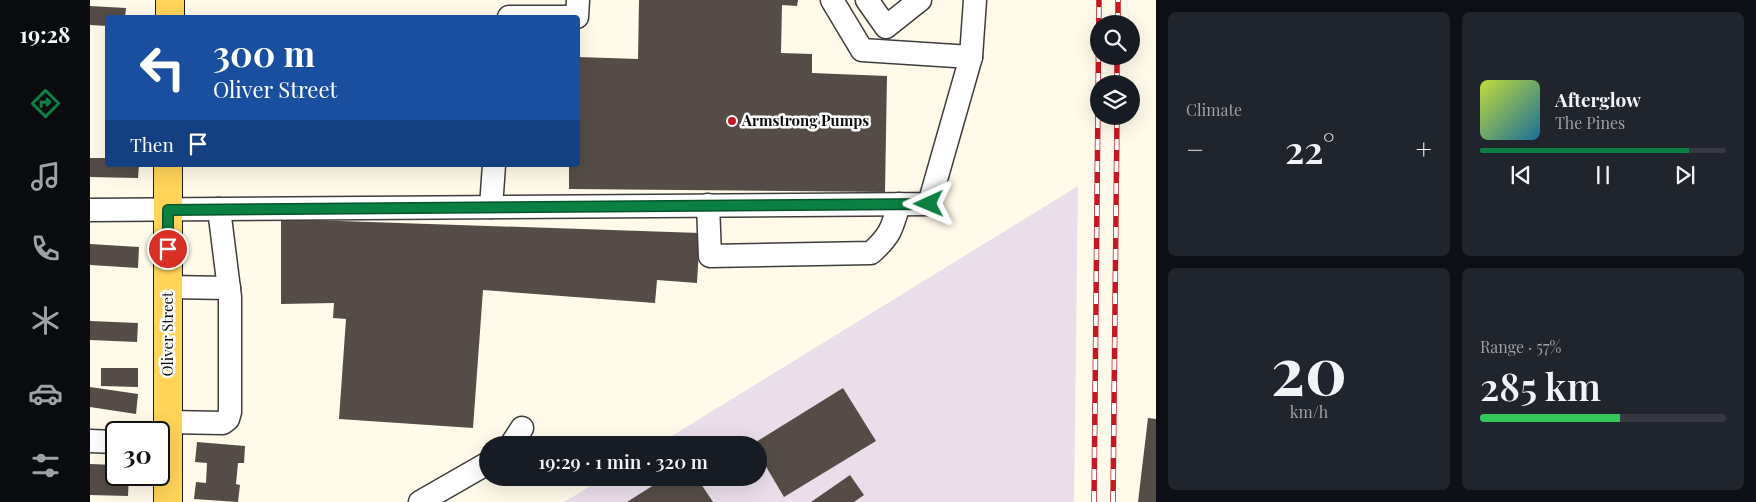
<!DOCTYPE html>
<html lang="en">
<head>
<meta charset="utf-8">
<style>
  :root { --surface:#171b24; --page:#20242c; --text:#f1f3f6; --muted:#9ea1a6; --line:#363941; --accent:#0b8043 }
  body { margin:0; font-family:"Playfair Display",serif; background:var(--page); color:var(--text); height:100vh; display:flex; flex-direction:column; font-size:19px; white-space:nowrap }
  * { box-sizing:border-box; margin:0 }
  p { font-size:16px; color:var(--muted) }
  .icon { flex:none; width:28px; height:28px; fill:none; stroke:currentColor; stroke-width:2; stroke-linecap:round; stroke-linejoin:round }
  .map { position:relative; flex:1; overflow:hidden }
  .details { display:flex; flex-direction:column; gap:12px; padding:12px; background:#0d0f14; width:600px }
  .details>* { flex:none }
  .top-card { position:absolute; left:15px; top:15px; width:475px; height:152px; border-radius:5px; box-shadow:0 5px 20px #0002; background:#1a4fa0; color:#fff; overflow:hidden }
  .fabs { position:absolute; left:1000px; top:15px; display:grid; gap:10px }
  .fabs a { display:grid; place-items:center; width:50px; height:50px; border-radius:50%; background:var(--surface); box-shadow:0 5px 20px #0002; font-size:25px }
  .speed { position:absolute; left:15px; top:421px; display:flex; gap:10px; font-size:25px; font-weight:700; text-align:center }
  .speed>* { display:grid; place-content:center; width:65px; height:65px; border-radius:50%; background:var(--surface); box-shadow:0 5px 20px #0002; line-height:1 }
  .speed .limit { border:2px solid #111; border-radius:8px; background:#fff; color:#111 }
  .pin { position:absolute; display:grid; place-items:center; width:42px; height:42px; color:#fff; margin:-21px; border:2px solid #fff; border-radius:50%; box-shadow:0 1px 5px #0007 }
  .me { position:absolute; width:55px; margin:-28px; rotate:269deg; stroke-linejoin:round; filter:drop-shadow(0 0 4px #0008) }
  .turn { display:flex; align-items:center; gap:18px; height:105px; padding:0 25px; font-size:22px }
  .turn .icon { width:65px; height:65px; stroke-width:2.5 }
  .turn b { display:block; font-size:35px; line-height:42px }
  .then { display:flex; align-items:center; height:48px; padding:0 25px; background:#0003; gap:10px; font-size:19px }
  .big { font-size:38px; font-weight:600; line-height:1.1 }
  .details .card { flex:1; display:flex; flex-direction:column; justify-content:center; gap:8px; min-width:0; padding:0 18px; border-radius:8px; background:var(--page) }
  .details .dial { align-items:center; gap:0 }
  .dial b { font-size:65px; line-height:1 }
  .song { display:flex; align-items:center; gap:15px }
  .cover { width:60px; height:60px; border-radius:8px; background:linear-gradient(135deg,hsl(70 70% 55%),hsl(200 70% 35%)) }
  .played { height:5px; border-radius:2px; background:linear-gradient(90deg,var(--accent) 85%,var(--line) 85%) }
  .keys { display:flex; justify-content:space-around; direction:ltr }
  .heat { display:flex; justify-content:space-between; align-items:center; font-size:28px; direction:ltr }
  .charge { height:8px; border-radius:4px; background:linear-gradient(90deg,#34c759 57%,var(--line) 0) }
  .details .tiles { flex:1; display:grid; gap:12px; grid-template-columns:repeat(2,1fr) }
  .trip { position:absolute; left:389px; top:436px; width:288px; height:50px; border-radius:25px; background:var(--surface); box-shadow:0 5px 20px #0002; font-weight:600; line-height:50px; text-align:center }
  main { display:flex; flex:1; min-height:0 }
  .tab-bar { display:flex; flex-direction:column; width:90px; justify-content:space-around; align-items:center; background:#090b0e; color:var(--muted) }
  .tab-bar .icon { width:35px; height:35px }
  .tab-bar .on { color:var(--accent) }
  .tab-bar b { font-size:22px; color:var(--text) }
  .map>svg:first-child { display:block }
</style>
</head>
<body>
<main>
<nav class="tab-bar">
<b>19:28</b>
<svg class="icon on" aria-label="directions" viewBox="0 0 24 24"><path d="M12 3l9 9-9 9-9-9zM9 14v-3h6M13 9l2 2-2 2"/></svg>
<svg class="icon" aria-label="music" viewBox="0 0 24 24"><path d="M9 18V5l10-2v13"/><circle cx="6" cy="18" r="3"/><circle cx="16" cy="16" r="3"/></svg>
<svg class="icon" aria-label="phone" viewBox="0 0 24 24"><path d="M5 4h4l2 5-3 2q2 4 5 5l2-3 5 2v4C11 20 4 13 5 4z"/></svg>
<svg class="icon" aria-label="climate" viewBox="0 0 24 24"><path d="M12 3v18M4 7l16 10M4 17L20 7"/></svg>
<svg class="icon" aria-label="car" viewBox="0 0 24 24"><path d="M5 17H2v-5l4-1 3-4h7l3 4 3 1v5h-3M9 17h6M6 11h13"/><circle cx="7" cy="17" r="2"/><circle cx="17" cy="17" r="2"/></svg>
<svg class="icon" aria-label="filters" viewBox="0 0 24 24"><path d="M4 7h16M4 17h16"/><circle cx="9" cy="7" r="2"/><circle cx="15" cy="17" r="2"/></svg>
</nav>
<div class="map">
<svg width="1066" height="502" viewBox="0 0 1066 502">
  <rect width="100%" height="100%" fill="#fffae9"/>
  <!-- industrial -->
  <path fill="#eadeeb" d="M988 186 984 502H474L514 478H668V445H567Z"/>
  <!-- building -->
  <g fill="#554c47">
    <path d="M549 0H708L707 6 692 5 691 53 722 54V73L797 76 795 192 479 189V165H488V57L548 59Z"/>
    <path d="M0 6 36 8 35 18H18V26L0 25Z"/>
    <path d="M0 158H18V165H49L48 178 0 177Z"/>
    <path d="M191 219 610 233 607 283 567 280 565 303 393 290 383 428 249 419 256 319 243 318 244 303 191 304Z"/>
    <path d="M0 244 49 247 48 268 0 265Z"/>
    <path d="M0 321 48 323 47 342 0 340Z"/>
    <path d="M11 368H48V387L11 386Z"/>
    <path d="M0 387 48 394 46 414 0 407Z"/>
    <path d="M753 388 786 441 694 497 668 453V445H661Z"/>
    <path d="M1058 418 1066 419V502H1048Z"/>
    <path d="M107 442 155 446 154 463H148L146 484 150 485 148 502 104 499 106 482 116 483 117 463 105 462Z"/>
    <path d="M0 464 26 465V475H39L38 496 0 495Z"/>
    <path d="M760 475 774 495 764 502H721Z"/>
    <path d="M575 478H607L623 502H537Z"/>
  </g>
  <g fill="none" stroke-linecap="round" stroke-linejoin="round">
    <defs>
      <g id="minor">
        <path d="M742 0 772 50 881 57"/>
        <path d="M777 0 796 27 830 0"/>
        <path d="M419 17H487L488 0"/>
        <path d="M618 205 620 256 781 253C800 236 802 229 809 204"/>
        <path d="M401 207 404 165"/>
        <path d="M0 210 839 204 881 57 885 0"/>
        <path d="M78 287 139 288"/>
        <path d="M78 422 133 423 138 419 140 412V297L129 209"/>
        <path d="M0 441 26 442"/>
        <path d="M421 445 432 428"/>
        <path d="M330 502 398 463"/>
      </g>
      <g id="major">
        <path d="M80 18V0"/>
        <path d="M78 502V165"/>
      </g>
    </defs>
    <!-- minor casing -->
    <use href="#minor" stroke="#3e3e3e" stroke-width="25"/>
    <!-- major casing -->
    <use href="#major" stroke="#1c1c1c" stroke-width="30"/>
    <!-- minor -->
    <use href="#minor" stroke="#fff" stroke-width="22"/>
    <!-- major -->
    <use href="#major" stroke="#ffd459" stroke-width="28"/>
    <defs>
      <g id="rail">
        <path d="M1028 24V0"/>
        <path d="M1027 84V56"/>
        <path d="M1004 502 1009 0"/>
        <path d="M1023 502 1027 116"/>
      </g>
    </defs>
    <!-- rail casing -->
    <use href="#rail" stroke="#c61823" stroke-width="5.5"/>
    <!-- rail -->
    <use href="#rail" stroke="#fff" stroke-width="4" stroke-dasharray="11" stroke-linecap="butt"/>
  </g>
  <g fill="none" stroke-linecap="round" stroke-linejoin="round">
    <defs>
      <path id="route" d="M78 249V210L839 204"/>
    </defs>
    <!-- route casing -->
    <use href="#route" stroke="#07532c" stroke-width="12"/>
    <!-- route -->
    <use href="#route" stroke="#0b8043" stroke-width="9"/>
  </g>
  <!-- markers -->
  <circle fill="#c61823" stroke="#fff" stroke-width="2" cx="642" cy="121" r="5"/>
  <g text-anchor="middle" stroke-width="5" stroke-linejoin="round" paint-order="stroke">
    <!-- poi labels -->
    <g font-size="15" font-weight="bold" fill="#0b0b0b" stroke="#fff" text-anchor="start">
      <text x="652" y="126">Armstrong Pumps</text>
    </g>
    <!-- street labels -->
    <g font-size="15" fill="#0b0b0b" stroke="#fff">
      <text transform="translate(78 334) rotate(-90)" y="5">Oliver Street</text>
    </g>
  </g>
</svg>
<div class="fabs">
<a><svg class="icon" aria-label="search" viewBox="0 0 24 24"><circle cx="10" cy="10" r="6"/><path d="M15 15l6 6"/></svg></a>
<a><svg class="icon" aria-label="layers" viewBox="0 0 24 24"><path d="M12 4l9 5-9 5-9-5zM3 14l9 5 9-5"/></svg></a>
</div>
<div class="speed"><div class="limit">30</div></div>
<div class="pin" style="left:78px;top:249px;background:#d93025"><svg class="icon" aria-label="arrive" viewBox="0 0 24 24"><path d="M6 21V4h12l-3 4 3 4H6"/></svg></div>
<svg class="me" style="left:839px;top:204px" viewBox="-20 -20 40 40"><path d="M0-17L14 15 0 8-14 15z" fill="#0b8043" stroke="#fff" stroke-width="4"/></svg>
<div class="trip">19:29 · 1 min · 320 m</div>
<div class="top-card">
<div class="turn"><svg class="icon" aria-label="left" viewBox="0 0 24 24"><path d="M17 20v-9H6M10 6l-5 5 5 5"/></svg><div><b>300 m</b>Oliver Street</div></div>
<div class="then">Then<svg class="icon" aria-label="arrive" viewBox="0 0 24 24"><path d="M6 21V4h12l-3 4 3 4H6"/></svg></div>
</div>
</div>
<section class="details">
<div class="tiles">
<div class="card"><p>Climate</p>
<div class="heat"><a>−</a><b class="big">22°</b><a>+</a></div>
</div>
<div class="card">
<div class="song"><i class="cover"></i><div><b>Afterglow</b><p>The Pines</p></div></div>
<div class="played"></div>
<div class="keys"><svg class="icon" aria-label="previous" viewBox="0 0 24 24"><path d="M18 5L8 12l10 7zM5 5v14"/></svg><svg class="icon" aria-label="pause" viewBox="0 0 24 24"><path d="M8 5v14M16 5v14"/></svg><svg class="icon" aria-label="next" viewBox="0 0 24 24"><path d="M6 5l10 7-10 7zM19 5v14"/></svg></div>
</div>
<div class="card dial"><b>20</b><p>km/h</p></div>
<div class="card"><p>Range · 57%</p><b class="big">285 km</b><div class="charge"></div></div>
</div>
</section>
</main>
</body>
</html>
